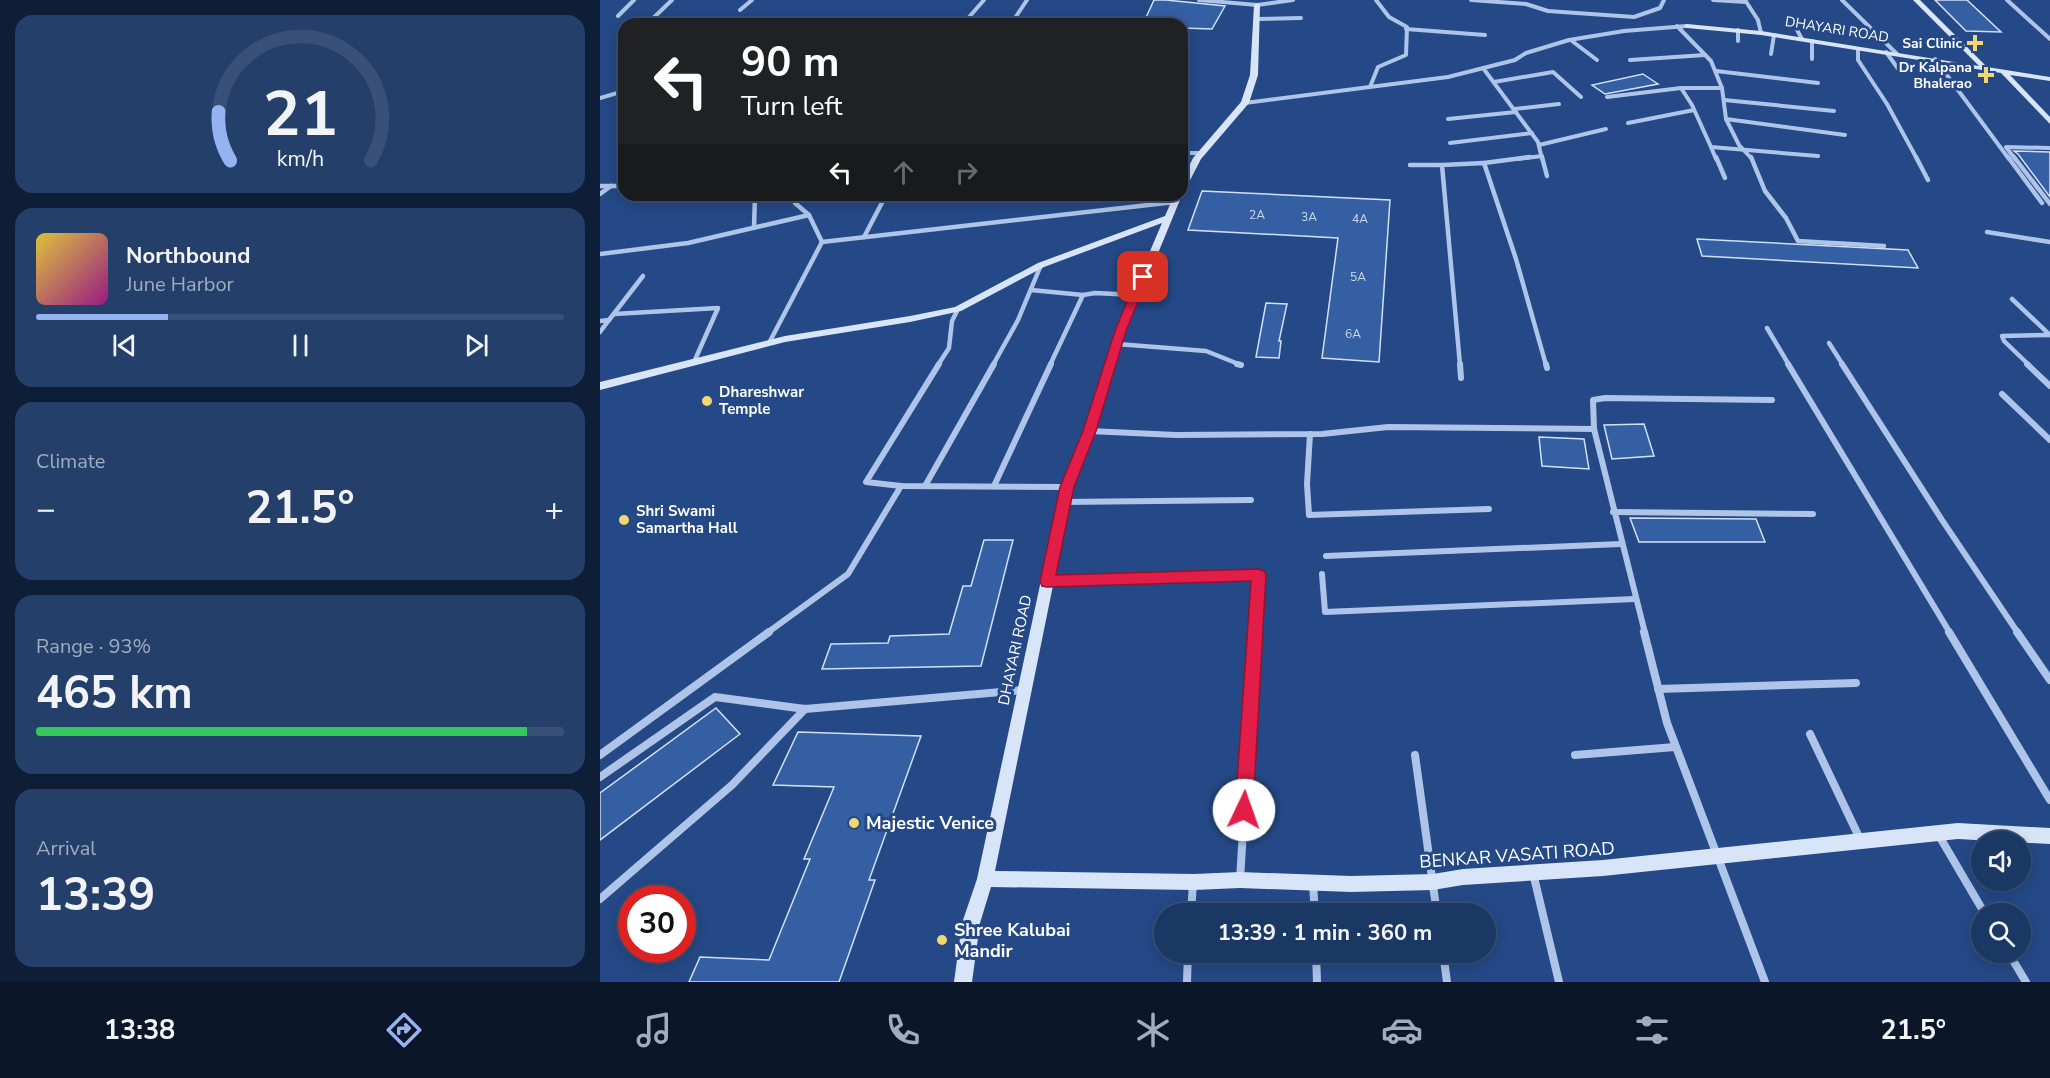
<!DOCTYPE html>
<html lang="en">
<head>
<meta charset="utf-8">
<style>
  :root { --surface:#1b3764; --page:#243f6a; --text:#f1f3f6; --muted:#a0acbf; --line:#395178; --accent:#95b2f1 }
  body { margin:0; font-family:"Nunito Sans",sans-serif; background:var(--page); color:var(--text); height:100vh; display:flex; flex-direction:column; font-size:22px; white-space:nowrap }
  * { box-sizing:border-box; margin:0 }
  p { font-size:20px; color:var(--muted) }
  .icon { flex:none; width:33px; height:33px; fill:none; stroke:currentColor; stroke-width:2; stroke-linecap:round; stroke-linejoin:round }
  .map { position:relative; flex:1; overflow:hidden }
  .sheet { display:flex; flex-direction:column; gap:15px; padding:15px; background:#0f1e37; width:600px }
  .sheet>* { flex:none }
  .guide { position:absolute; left:18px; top:18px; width:570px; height:183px; border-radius:18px; box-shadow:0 3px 15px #0003,0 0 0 2px var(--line); background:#202124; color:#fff; overflow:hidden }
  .buttons { position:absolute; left:1371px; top:831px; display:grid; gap:12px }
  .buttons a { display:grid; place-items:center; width:60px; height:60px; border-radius:50%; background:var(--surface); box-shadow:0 3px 15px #0003,0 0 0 2px var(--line); font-size:30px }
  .speed { position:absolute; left:18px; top:885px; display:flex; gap:12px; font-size:30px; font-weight:700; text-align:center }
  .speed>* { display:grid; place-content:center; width:78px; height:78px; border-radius:50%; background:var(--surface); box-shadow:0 3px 15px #0003,0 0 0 2px var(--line); line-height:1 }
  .speed .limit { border:9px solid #d22; background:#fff; color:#111 }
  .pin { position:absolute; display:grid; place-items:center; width:51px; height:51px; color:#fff; margin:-26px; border-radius:12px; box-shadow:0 3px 9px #0006 }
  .me { position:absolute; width:66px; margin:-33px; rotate:3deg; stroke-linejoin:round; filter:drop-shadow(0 0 4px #0008) }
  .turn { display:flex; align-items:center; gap:21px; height:126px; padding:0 24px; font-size:27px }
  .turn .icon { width:78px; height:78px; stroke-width:2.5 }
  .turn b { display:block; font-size:42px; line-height:51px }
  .lanes { display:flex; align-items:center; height:57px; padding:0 24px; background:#0003; justify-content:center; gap:30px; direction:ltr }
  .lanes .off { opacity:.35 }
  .big { font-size:45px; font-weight:700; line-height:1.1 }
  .sheet .tile { flex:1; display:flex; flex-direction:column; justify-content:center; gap:9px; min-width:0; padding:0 21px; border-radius:18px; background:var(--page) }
  .sheet .dial { align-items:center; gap:0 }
  .dial svg { height:156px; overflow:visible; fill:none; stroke:var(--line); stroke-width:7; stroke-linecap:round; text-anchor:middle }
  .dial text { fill:var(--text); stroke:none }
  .song { display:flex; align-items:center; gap:18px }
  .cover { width:72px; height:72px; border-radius:9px; background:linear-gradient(135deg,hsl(50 70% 55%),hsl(310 70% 35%)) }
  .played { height:6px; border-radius:3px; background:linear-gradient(90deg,var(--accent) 25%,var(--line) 25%) }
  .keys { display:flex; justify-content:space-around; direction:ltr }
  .heat { display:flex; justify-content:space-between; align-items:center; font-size:33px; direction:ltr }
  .charge { height:9px; border-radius:4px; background:linear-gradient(90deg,#34c759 93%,var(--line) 0) }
  .trip { position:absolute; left:554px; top:903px; width:342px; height:60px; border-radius:30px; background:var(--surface); box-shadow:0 3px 15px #0003,0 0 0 2px var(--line); font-weight:700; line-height:60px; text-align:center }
  .dock { display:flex; height:96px; justify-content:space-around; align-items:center; background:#0b1628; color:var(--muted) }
  .dock .icon { width:42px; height:42px }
  .dock .on { color:var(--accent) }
  .dock b { font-size:27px; color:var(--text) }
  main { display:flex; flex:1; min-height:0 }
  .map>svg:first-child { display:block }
</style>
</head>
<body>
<main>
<section class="sheet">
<div class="tile dial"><svg viewBox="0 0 100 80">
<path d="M14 69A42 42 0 1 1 86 69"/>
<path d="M14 69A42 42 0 0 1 8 44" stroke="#95b2f1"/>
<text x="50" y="56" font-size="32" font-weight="700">21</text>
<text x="50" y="72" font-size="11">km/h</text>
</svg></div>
<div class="tile">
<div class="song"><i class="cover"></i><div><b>Northbound</b><p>June Harbor</p></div></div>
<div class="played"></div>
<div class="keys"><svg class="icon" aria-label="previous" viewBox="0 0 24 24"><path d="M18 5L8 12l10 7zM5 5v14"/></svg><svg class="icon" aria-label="pause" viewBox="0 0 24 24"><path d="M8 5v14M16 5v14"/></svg><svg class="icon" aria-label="next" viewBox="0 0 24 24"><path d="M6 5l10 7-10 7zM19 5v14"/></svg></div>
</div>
<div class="tile"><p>Climate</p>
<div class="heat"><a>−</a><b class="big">21.5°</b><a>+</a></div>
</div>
<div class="tile"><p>Range · 93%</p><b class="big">465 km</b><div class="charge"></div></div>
<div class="tile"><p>Arrival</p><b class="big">13:39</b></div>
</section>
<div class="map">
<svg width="1450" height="982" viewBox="0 0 1450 982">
  <rect width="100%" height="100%" fill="#244986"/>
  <!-- building -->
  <g fill="#345fa3" stroke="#d2e0f7" stroke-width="1.5">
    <path d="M554 0H566L625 6 612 29 582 28V24H543Z"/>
    <path d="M1335 0H1367L1401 32 1366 31Z"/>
    <path d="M1043 74 1058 84 1005 94 992 85Z"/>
    <path d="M1414 151 1450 152V197L1418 154Z"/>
    <path d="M602 191 790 200 779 362 722 358 738 238 588 230Z"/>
    <path d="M1097 239 1308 250 1318 268 1102 256Z"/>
    <path d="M666 303 687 304 679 341H681L679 358 656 357Z"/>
    <path d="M1044 424 1054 456 1012 459 1004 425Z"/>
    <path d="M939 437 984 439 989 469 942 466Z"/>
    <path d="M1030 518 1156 519 1165 542H1039Z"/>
    <path d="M384 540H413L381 666 222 669 231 644 288 643 290 636 349 634 363 586H371Z"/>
    <path d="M116 708 140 734 0 840V793Z"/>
    <path d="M198 732 321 736 269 880H275L239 982H89L100 957 169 960 210 859H204L234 787 173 785Z"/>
  </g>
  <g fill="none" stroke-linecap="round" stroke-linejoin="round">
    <!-- street-far3 -->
    <g stroke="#aec5e9" stroke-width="4">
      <path d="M599 0 657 5 693 0"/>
      <path d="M871 0 926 4 948 11 1034 17 1060 8 1064 0"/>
      <path d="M1113 0 1146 2"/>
      <path d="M1145 0 1158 20 1161 33"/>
      <path d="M1242 0 1297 54"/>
      <path d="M1407 0 1450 39"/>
      <path d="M140 10 152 0"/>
      <path d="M18 16 34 0"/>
      <path d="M656 19 701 18"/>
      <path d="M1191 19 1202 39"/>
      <path d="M47 24 72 0"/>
      <path d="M363 24 384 0"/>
      <path d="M411 24 427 0"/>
      <path d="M1077 26 1111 61 1122 88 1126 119 1139 145 1152 159"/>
      <path d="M806 29 885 35"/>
      <path d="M1138 30V41"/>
      <path d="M972 41 997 60"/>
      <path d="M1212 41V59"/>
      <path d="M1258 49V60L1287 104 1317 159"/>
      <path d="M1286 52 1299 70"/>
      <path d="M1171 54 1174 35"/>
      <path d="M1335 59 1409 159"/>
      <path d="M1030 60 1105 55"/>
      <path d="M883 68 938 142 942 159"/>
      <path d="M1116 71 1218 83"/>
      <path d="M894 82 953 72 981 97"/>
      <path d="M770 87 778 67 806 55 807 27 789 17 776 0"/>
      <path d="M1081 88H1122"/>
      <path d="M1007 97 1081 88 1092 105 1111 147 1218 156"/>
      <path d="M0 98 24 91"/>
      <path d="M1124 100 1234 111"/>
      <path d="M645 103 848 77 915 60 926 53 969 40 1024 31 1087 26"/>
      <path d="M914 109 959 104"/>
      <path d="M848 119 916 112"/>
      <path d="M1126 119 1245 135"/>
      <path d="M1028 123 1094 110"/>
      <path d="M850 143 932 133"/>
      <path d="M939 145 1006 129"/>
      <path d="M1111 147 1116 159"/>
      <path d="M582 153H601"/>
      <path d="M917 159 942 156"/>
      <path d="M1415 159 1406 147 1450 148"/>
    </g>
    <!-- street-far2 -->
    <g stroke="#aec5e9" stroke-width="4.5">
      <path d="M942 157 947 176"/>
      <path d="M1116 157 1125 178"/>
      <path d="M1151 157 1165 191 1186 218 1198 241 1284 246"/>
      <path d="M1316 157 1328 180"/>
      <path d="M1408 157 1442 203"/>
      <path d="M1414 157 1450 204"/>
      <path d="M884 163 930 157"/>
      <path d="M810 165H842"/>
      <path d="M0 186H24"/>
      <path d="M0 194 11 186"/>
      <path d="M199 195 195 203 209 215"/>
      <path d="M154 228 155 195"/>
      <path d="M1387 232 1450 242"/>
      <path d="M264 237 286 195"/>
      <path d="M0 254 88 243 209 215 222 242 575 202"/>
      <path d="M431 290 483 295 495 293 535 295"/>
      <path d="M1412 299 1450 335"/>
      <path d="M14 314 118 308 94 362"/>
      <path d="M9 320 43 276"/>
      <path d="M0 321 9 320 0 332"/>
      <path d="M1167 328 1189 365"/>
      <path d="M169 343 222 242"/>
      <path d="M1229 343 1243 365"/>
      <path d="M517 344 606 351 641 365"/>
      <path d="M338 365 349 348 352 321 358 309"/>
      <path d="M393 365 418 320 441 265"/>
      <path d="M450 365 483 295"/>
      <path d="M860 365 842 165 884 163 916 259 946 365"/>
      <path d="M1429 365 1404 341 1402 336 1449 335"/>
    </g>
    <!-- street-far1 -->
    <g stroke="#aec5e9" stroke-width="6">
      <path d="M339 364 266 482 301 486 467 487"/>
      <path d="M637 364 641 365"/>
      <path d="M860 364 861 378"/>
      <path d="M946 364 947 368"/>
      <path d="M1188 364 1350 633"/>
      <path d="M1242 364 1342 520 1418 633"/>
      <path d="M1427 364 1450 386"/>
      <path d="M1402 394 1450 440"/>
      <path d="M489 431 576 435 722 434 788 427 994 429"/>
      <path d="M710 434 707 484 709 515 889 509"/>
      <path d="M325 486 394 364"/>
      <path d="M394 486 451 364"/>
      <path d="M463 502 651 500"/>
      <path d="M1013 512 1213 514"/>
      <path d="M726 556 1021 544"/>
      <path d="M722 574 725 612 1035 599"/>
      <path d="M447 581 658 575 655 633"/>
      <path d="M167 633 248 574 301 486"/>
      <path d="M1045 633 994 429 993 400 1005 398 1172 400"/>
    </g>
    <!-- street -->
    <g stroke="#aec5e9" stroke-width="8">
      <path d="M1044 632 1067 723 1165 982"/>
      <path d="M1349 632 1450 800"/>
      <path d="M1417 632 1450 680"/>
      <path d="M1058 689 1256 683"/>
      <path d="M1210 734 1260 839"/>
      <path d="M0 755 169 632"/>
      <path d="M815 755 837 914"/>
      <path d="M975 755 1075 747"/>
      <path d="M0 777 115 697 205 709 423 690"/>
      <path d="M1338 834 1385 914"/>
      <path d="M933 873 959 982"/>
      <path d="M640 880 655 632"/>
      <path d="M713 884 715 914"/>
      <path d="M0 899 132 785 205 709"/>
      <path d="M591 914 593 883"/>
      <path d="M716 952 717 982"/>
      <path d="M843 952 847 982"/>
      <path d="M1408 952 1426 982"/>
      <path d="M587 982 588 952"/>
    </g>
    <!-- secondary -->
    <g fill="#d8e4f7" fill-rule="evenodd">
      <path d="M1313 0H1320L1387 67 1450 77V81L1410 75 1450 117V124L1401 73 1161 35 1087 28 1084 26 1087 24 1161 31 1379 66Z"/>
      <path d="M657 3 660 5 658 75 649 103 601 159 586 188 582 191V180L593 158 641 102 650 75 654 5Z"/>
      <path d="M574 195H582L526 331 495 431 473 487 395 871 594 874 640 872 751 876 833 874 863 869 1003 860 1358 823 1450 828V844L1358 839 1003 876 863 885 833 890 751 892 640 888 594 890 391 887 380 923 372 982H354L362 923 377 879 461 487 483 431 516 331 562 223 444 267 361 311 310 322 185 342 0 390V382L185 336 310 316 355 307 438 263 565 216Z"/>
    </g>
  </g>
  <!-- route -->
  <path fill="#e11d48" stroke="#92132f" stroke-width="1.5" d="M543 273 548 277 526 331 496 431 474 487 456 575 658 569 664 571 666 575 653 810 651 816 644 819 638 816 635 810 651 581 447 587 442 586 440 581 460 487 483 431 515 331 537 277Z"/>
  <!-- markers -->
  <g fill="#f4d671" stroke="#244986" stroke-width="2">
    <path d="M1372 34h6v6h6v6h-6v6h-6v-6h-6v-6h6z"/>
    <path d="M1383 66h6v6h6v6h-6v6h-6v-6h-6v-6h6z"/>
    <circle cx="107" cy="401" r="6"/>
    <circle cx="24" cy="520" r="6"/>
    <circle cx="254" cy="823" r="6"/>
    <circle cx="342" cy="940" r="6"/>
  </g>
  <g text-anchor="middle" stroke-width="6" stroke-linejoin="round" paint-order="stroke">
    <!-- number labels -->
    <g font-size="12" fill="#ccd7e8">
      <text x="657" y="219">2A</text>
      <text x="709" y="221">3A</text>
      <text x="760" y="223">4A</text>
      <text x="758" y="281">5A</text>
      <text x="753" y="338">6A</text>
    </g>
    <!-- far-street labels -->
    <g font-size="14" fill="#fff" stroke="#244986">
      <text transform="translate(1237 29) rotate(9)" y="5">DHAYARI ROAD</text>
    </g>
    <!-- far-poi labels -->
    <g font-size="14" font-weight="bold" fill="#fff" stroke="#244986" text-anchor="end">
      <text x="1362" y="48">Sai Clinic</text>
      <text x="1372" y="72">Dr Kalpana<tspan x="1372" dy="16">Bhalerao</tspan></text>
    </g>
    <!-- poi labels -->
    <g font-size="15" font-weight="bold" fill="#fff" stroke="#244986" text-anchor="start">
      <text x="119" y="397">Dhareshwar<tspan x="119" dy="17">Temple</tspan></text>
      <text x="36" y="516">Shri Swami<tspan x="36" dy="17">Samartha Hall</tspan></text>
    </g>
    <!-- street labels -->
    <g font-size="15" fill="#fff" stroke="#244986">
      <text transform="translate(415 650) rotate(-78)" y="5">DHAYARI ROAD</text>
    </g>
    <!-- near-poi labels -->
    <g font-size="18" font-weight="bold" fill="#fff" stroke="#244986" text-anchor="start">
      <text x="266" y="829">Majestic Venice</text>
      <text x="354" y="936">Shree Kalubai<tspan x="354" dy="21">Mandir</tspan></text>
    </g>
    <!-- near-street labels -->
    <g font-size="18" fill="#fff" stroke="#244986">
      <text transform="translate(917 855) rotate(-4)" y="6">BENKAR VASATI ROAD</text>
    </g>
  </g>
</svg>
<div class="buttons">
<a><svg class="icon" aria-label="sound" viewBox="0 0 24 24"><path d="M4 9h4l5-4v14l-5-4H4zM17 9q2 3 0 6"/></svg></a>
<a><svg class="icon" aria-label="search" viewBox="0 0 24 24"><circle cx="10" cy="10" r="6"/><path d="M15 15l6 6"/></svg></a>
</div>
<div class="speed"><div class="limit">30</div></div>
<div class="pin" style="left:543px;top:277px;background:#d93025"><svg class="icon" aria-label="arrive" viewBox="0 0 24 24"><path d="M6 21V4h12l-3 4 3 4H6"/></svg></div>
<svg class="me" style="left:644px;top:810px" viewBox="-20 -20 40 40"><circle r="19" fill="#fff"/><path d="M0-13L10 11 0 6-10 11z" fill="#e11d48"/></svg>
<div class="trip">13:39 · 1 min · 360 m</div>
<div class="guide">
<div class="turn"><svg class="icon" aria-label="left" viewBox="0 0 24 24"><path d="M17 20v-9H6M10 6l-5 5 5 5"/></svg><div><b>90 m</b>Turn left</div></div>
<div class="lanes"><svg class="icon" aria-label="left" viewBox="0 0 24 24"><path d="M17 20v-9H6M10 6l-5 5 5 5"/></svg><svg class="icon off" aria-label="ahead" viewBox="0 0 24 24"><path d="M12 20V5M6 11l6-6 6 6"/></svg><svg class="icon off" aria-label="right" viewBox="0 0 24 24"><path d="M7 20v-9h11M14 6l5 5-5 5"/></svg></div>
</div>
</div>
</main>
<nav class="dock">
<b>13:38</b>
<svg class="icon on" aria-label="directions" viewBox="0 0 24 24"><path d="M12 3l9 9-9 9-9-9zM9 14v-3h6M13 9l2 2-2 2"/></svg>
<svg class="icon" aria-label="music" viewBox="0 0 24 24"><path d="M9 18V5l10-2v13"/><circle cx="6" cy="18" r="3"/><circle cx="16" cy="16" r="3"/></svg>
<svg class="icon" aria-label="phone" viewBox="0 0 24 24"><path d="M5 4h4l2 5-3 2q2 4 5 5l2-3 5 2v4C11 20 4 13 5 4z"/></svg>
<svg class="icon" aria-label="climate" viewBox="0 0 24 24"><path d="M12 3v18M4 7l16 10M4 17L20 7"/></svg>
<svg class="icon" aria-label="car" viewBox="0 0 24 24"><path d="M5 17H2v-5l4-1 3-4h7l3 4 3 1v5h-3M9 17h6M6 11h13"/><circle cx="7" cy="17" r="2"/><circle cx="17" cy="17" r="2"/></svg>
<svg class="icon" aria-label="filters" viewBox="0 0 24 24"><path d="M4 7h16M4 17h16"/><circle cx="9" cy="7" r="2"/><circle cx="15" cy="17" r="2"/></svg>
<b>21.5°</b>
</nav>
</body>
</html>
